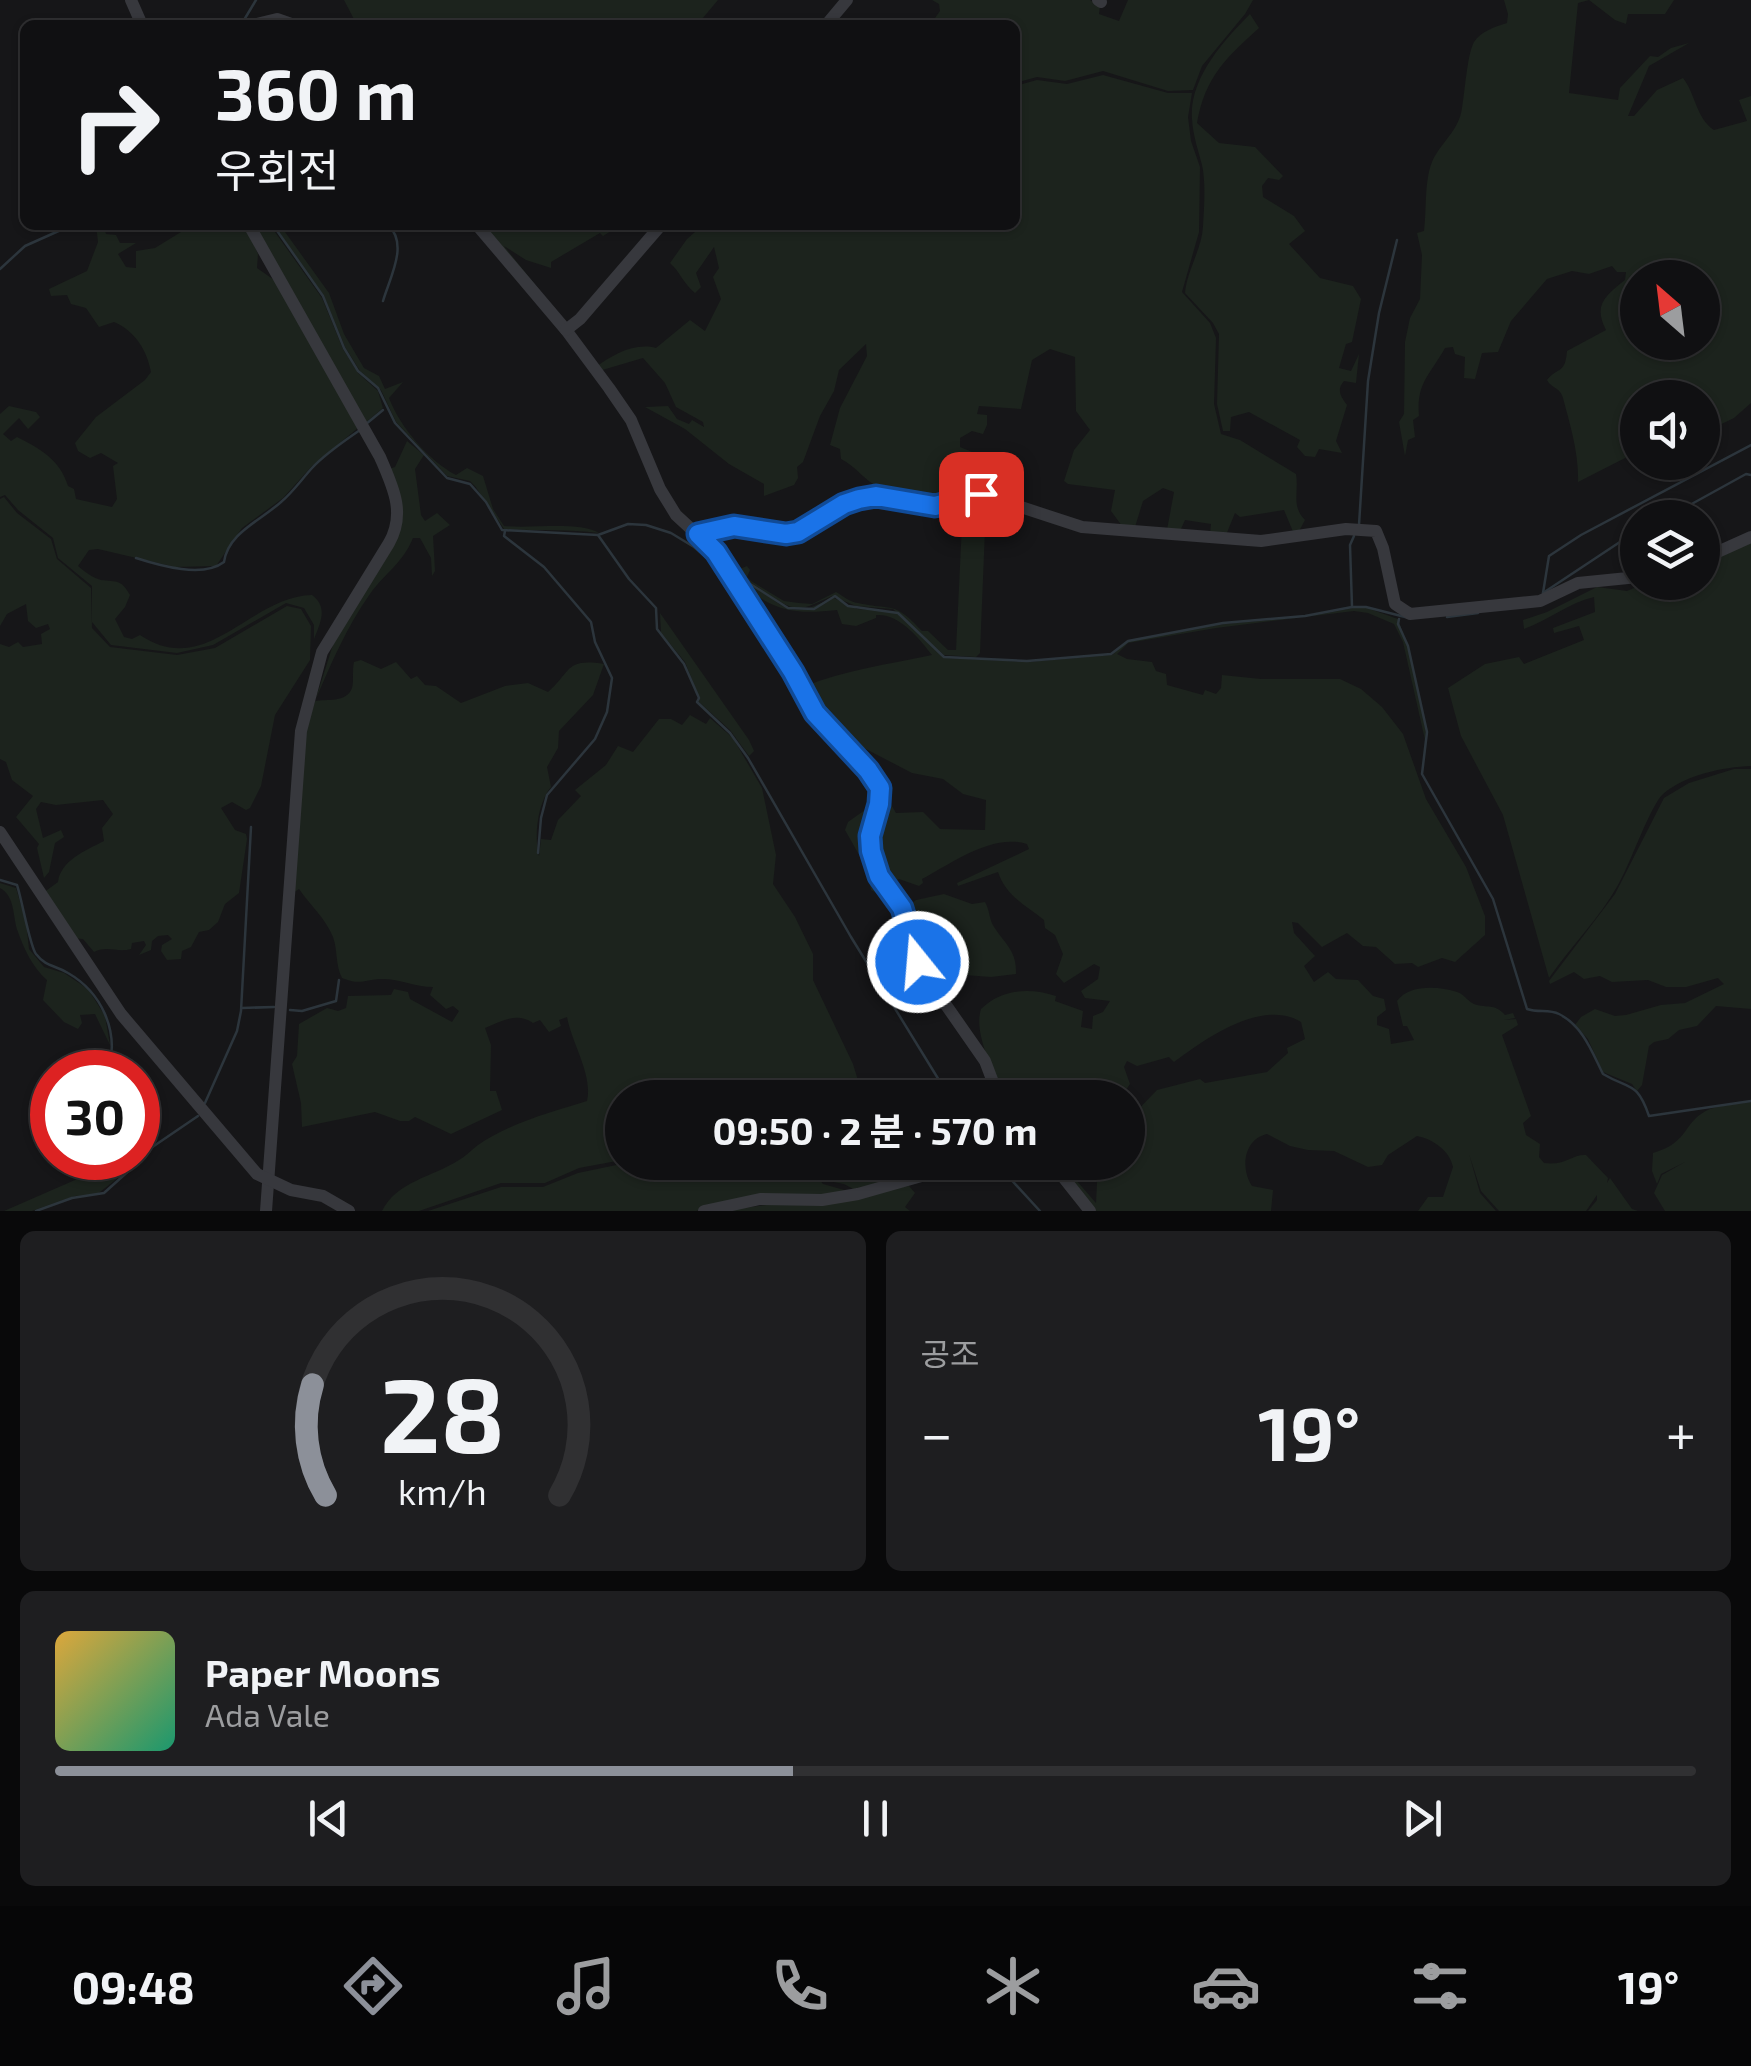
<!DOCTYPE html>
<html lang="ko">
<head>
<meta charset="utf-8">
<style>
  :root { --surface:#101012; --page:#1e1e20; --text:#f1f3f6; --muted:#9c9d9f; --line:#303032; --accent:#8c9099 }
  body { margin:0; font-family:"Exo 2","Noto Sans KR",sans-serif; background:var(--page); color:var(--text); height:100vh; display:flex; flex-direction:column; font-size:38px; white-space:nowrap }
  * { box-sizing:border-box; margin:0 }
  p { font-size:32px; color:var(--muted) }
  .icon { flex:none; width:55px; height:55px; fill:none; stroke:currentColor; stroke-width:2; stroke-linecap:round; stroke-linejoin:round }
  .map { position:relative; height:1211px; overflow:hidden }
  .details { display:flex; flex-direction:column; gap:20px; padding:20px; background:#09090a; flex:1 }
  .details>* { flex:none }
  .hud { position:absolute; left:20px; top:20px; width:1000px; height:210px; border-radius:15px; box-shadow:0 2px 8px #0004,0 0 0 2px var(--line); background:#101012; color:var(--text); overflow:hidden }
  .needle { width:65px; rotate:332deg }
  .fabs { position:absolute; left:1620px; top:260px; display:grid; gap:20px }
  .fabs a { display:grid; place-items:center; width:100px; height:100px; border-radius:50%; background:var(--surface); box-shadow:0 2px 8px #0004,0 0 0 2px var(--line); font-size:50px }
  .speed { position:absolute; left:30px; top:1050px; display:flex; gap:20px; font-size:50px; font-weight:700; text-align:center }
  .speed>* { display:grid; place-content:center; width:130px; height:130px; border-radius:50%; background:var(--surface); box-shadow:0 2px 8px #0004,0 0 0 2px var(--line); line-height:1 }
  .speed .limit { border:15px solid #d22; background:#fff; color:#111 }
  .pin { position:absolute; display:grid; place-items:center; width:85px; height:85px; color:#fff; margin:-42px; border-radius:20px; box-shadow:0 5px 15px #0006 }
  .me { position:absolute; width:110px; margin:-55px; rotate:343deg; stroke-linejoin:round; filter:drop-shadow(0 0 8px #0008) }
  .turn { display:flex; align-items:center; gap:35px; height:210px; padding:0 30px; font-size:45px }
  .turn .icon { width:130px; height:130px; stroke-width:2.5 }
  .turn b { display:block; font-size:70px; line-height:85px }
  .big { font-size:75px; font-weight:700; line-height:1.1 }
  .details .card { flex:1; display:flex; flex-direction:column; justify-content:center; gap:15px; min-width:0; padding:0 35px; border-radius:15px; background:var(--page) }
  .details .dial { align-items:center; gap:0 }
  .dial svg { height:260px; overflow:visible; fill:none; stroke:var(--line); stroke-width:7; stroke-linecap:round; text-anchor:middle }
  .dial text { fill:var(--text); stroke:none }
  .song { display:flex; align-items:center; gap:30px }
  .cover { width:120px; height:120px; border-radius:15px; background:linear-gradient(135deg,hsl(40 70% 55%),hsl(160 70% 35%)) }
  .played { height:10px; border-radius:5px; background:linear-gradient(90deg,var(--accent) 45%,var(--line) 45%) }
  .keys { display:flex; justify-content:space-around; direction:ltr }
  .heat { display:flex; justify-content:space-between; align-items:center; font-size:55px; direction:ltr }
  .details .tiles { flex:1; display:grid; gap:20px; grid-template-columns:1fr 1fr }
  .card:last-child { grid-column:span 2 }
  .trip { position:absolute; left:605px; top:1080px; width:540px; height:100px; border-radius:50px; background:var(--surface); box-shadow:0 2px 8px #0004,0 0 0 2px var(--line); font-weight:700; line-height:100px; text-align:center }
  .menu { display:flex; height:160px; justify-content:space-around; align-items:center; background:#060607; color:var(--muted) }
  .menu .icon { width:70px; height:70px }
  .menu .selected { color:var(--accent) }
  .menu b { font-size:45px; color:var(--text) }
  .map>svg:first-child { display:block }
</style>
</head>
<body>
<div class="map">
<svg width="1751" height="1211" viewBox="0 0 1751 1211">
  <rect width="100%" height="100%" fill="#161618"/>
  <!-- green -->
  <g fill="#1c231d" fill-rule="evenodd">
    <path d="M344 0H718L697 25H357Z"/>
    <path d="M932 0H1090L1100 6 1099 14 1119 21 1128 0H1253L1245 14 1202 66 1193 90 1168 91 1103 71 1065 81 1037 77 1015 83V25H930L940 11 939 4Z"/>
    <path d="M1504 0H1674L1665 14H1628L1626 24 1615 20 1589 0 1578 3 1569 93 1618 100 1620 88 1650 56 1658 57 1671 48 1689 43 1649 66 1628 116H1634L1657 90 1683 78C1696 95 1696 118 1714 130L1747 121 1739 100 1751 96V403L1734 418 1703 433 1702 398H1638L1637 456H1629L1578 482C1579 453 1570 425 1563 398 1560 387 1552 389 1547 380 1558 366 1565 375 1567 351L1606 330C1593 305 1605 296 1625 280L1626 272H1617L1612 266 1589 274 1572 271 1547 279 1511 321 1498 352 1482 353 1475 379 1464 378 1465 357 1455 354 1453 347 1445 348C1430 375 1416 383 1419 416L1413 420 1415 437 1408 440 1405 456 1399 422 1404 414 1405 342 1410 318 1420 299 1422 255 1417 233 1424 231C1427 209 1424 182 1432 162 1440 143 1459 131 1462 108 1465 92 1467 55 1474 42 1481 31 1495 27 1507 23L1508 14ZM1638 278H1702V342H1638Z"/>
    <path d="M1250 14 1259 28C1226 58 1205 77 1197 123L1219 143 1255 147 1283 176 1279 180 1268 178 1262 186 1263 197 1294 216 1305 231 1289 244 1320 278 1353 286 1361 299 1352 342 1346 344 1339 368 1351 371 1359 354 1356 383 1344 381C1336 390 1341 397 1347 405L1336 441 1342 453 1319 449 1315 457 1305 456 1297 447 1300 440 1249 412 1231 417 1230 431H1223L1217 404 1219 334 1213 323 1185 293C1187 270 1202 249 1203 226 1204 208 1206 183 1202 165 1198 149 1193 136 1192 119 1189 79 1223 41 1250 14Z"/>
    <path d="M1103 75 1168 93H1192L1188 117 1191 141 1200 167 1199 232 1182 292 1210 323 1216 338 1214 404 1221 434 1240 440 1296 474C1299 492 1291 506 1305 520L1298 533 1294 534 1284 510 1240 517 1235 513 1226 535 1210 534 1211 524 1185 520 1180 531 1167 530 1174 492 1163 488 1143 501 1135 527 1122 526 1111 511 1115 490 1068 484 1064 481 1074 450 1090 430 1076 411 1075 357 1050 349 1032 360 1021 409 979 406 977 414 987 415V425L983 434 972 431 960 438V447L977 454 975 461H968L957 469 944 468 941 479 955 483V487L986 486 995 490 994 494C960 499 903 504 873 484 861 476 856 467 841 459L840 449 830 445 840 408 867 356 866 344 839 370 834 391 820 416 803 462 797 467 798 478 794 485 764 496V484L729 464 685 429 645 407 668 406 677 419 689 424 692 420 704 427 703 422 676 407 665 383 643 358 599 371 596 367C612 355 635 342 656 348L690 320 705 331 721 299 713 277 719 268 714 247 696 273 701 287 695 293C682 282 681 273 670 263L687 239 703 225H1015V86L1037 80 1067 84Z"/>
    <path d="M96 225H103L106 234 116 235 120 243H136L118 254 126 267 136 268V251L155 248 181 232 215 231 230 225H246L258 254 257 268 277 282 358 428 312 466 283 498 242 528 216 566 175 567 98 549 89 550 78 566C85 572 93 578 101 580 117 582 121 579 130 595L125 607 115 619 124 637 132 639 140 635C206 680 250 596 312 595 328 607 321 622 314 639V625L304 608 286 603 213 645 177 653 111 645 92 622V586L58 558 53 538 18 510 5 495 0 497V414L9 406 36 412 40 417 28 429 19 418 3 434 11 441 17 437C41 449 60 460 68 486L74 489 76 499 112 507 117 499 113 466 118 463 101 453 90 458 78 451 75 443 96 417 145 380 151 372C147 350 135 331 114 322L99 327 86 308 71 304 67 295 51 296 49 289 87 271 98 242Z"/>
    <path d="M253 225H270L322 298 343 349 358 373 378 391 383 408 364 424Z"/>
    <path d="M274 225H280L329 293 344 334 364 368 379 376 385 389 403 382 389 398C400 427 429 461 456 475L467 468 483 476 493 509 504 526C532 529 579 521 599 533 567 529 536 531 504 529L475 486 470 481 447 476 396 422 381 390 360 371 345 347 324 296Z"/>
    <path d="M479 225H621L603 236 600 233 551 262V268L526 260 504 246 563 319Z"/>
    <path d="M407 441 424 455 415 469 421 515 425 521 437 513 450 525 433 536 435 571 432 576 431 558 420 538H413C403 563 384 574 370 594 346 628 331 664 315 701 326 699 347 703 352 688 354 681 352 670 354 662L361 660 381 669 396 662 411 679 417 676 425 685 436 686 461 703 505 686 528 683 548 692C572 671 565 658 604 664L593 695 559 731 558 748 547 767 551 787C537 804 534 837 539 856L541 839 551 840 558 820 581 796 575 790 606 765 618 746 633 752 659 719H671L682 725 690 715 706 724 710 718 733 738 762 788 776 855 773 884 795 917 813 954V980L853 1064 863 1097 622 1098V1160L579 1168 545 1183H501L419 1211H382C397 1181 433 1177 459 1160 466 1156 471 1150 478 1145 510 1123 551 1112 587 1101 593 1075 572 1044 567 1017L559 1020 561 1026 549 1032 540 1020 533 1023C517 1012 502 1021 485 1028L491 1045 490 1091H496L502 1110 451 1134 415 1117 409 1121H400L375 1112 302 1127 301 1103 292 1064 297 1056 299 1024 327 1008 338 1011 346 1008 348 996 391 995 394 989 408 992 410 999 452 1022 459 1011 453 1006 446 1009 430 995 433 987C415 987 400 979 383 979 363 979 362 986 342 978 335 964 338 951 333 937 326 919 310 905 299 889L293 893 305 733 337 632 398 532 389 469 395 467Z"/>
    <path d="M4 497 17 513 51 539 57 559 91 588 92 628 110 647 177 655 215 648 287 606 301 609 311 626 310 660 275 715 261 786 250 808 246 810 232 802 221 808 235 830 246 834 247 839 239 893 225 904 218 922 209 930 199 932 191 947 182 951 181 959 167 960 161 951 162 945 172 939 168 935 158 936 152 941 151 950 139 955 146 945 144 941 132 943 131 949C117 953 108 945 94 952L83 939 72 938 43 893 58 882C61 860 85 851 104 841L102 828 113 814 103 800 56 805 41 802 36 809 43 838 61 830 64 837 55 843 49 872 44 878 37 848 39 844 16 817 33 796 12 780 6 762 0 759V644L9 647 18 642 23 647 42 644 41 634 50 629 48 624 36 628 28 621 26 604 7 614 0 626V499Z"/>
    <path d="M964 500H992L986 505 980 653 976 657 944 655 893 609 856 606 832 596C799 611 798 614 766 593 793 620 805 609 834 598L857 609 891 611 899 615 946 658 1027 662 1112 655 1128 641 1223 624 1306 617 1353 608H1367L1398 619 1408 647 1426 731 1425 740 1403 642 1394 624 1368 613 1354 611 1216 628 1128 643 1117 654 1127 659 1152 662 1156 671 1166 674 1167 685 1203 695 1205 690 1216 694 1221 688 1222 675 1261 679H1340L1361 689 1382 707 1403 734 1426 799 1466 867 1485 916V935L1455 962 1442 958 1418 967 1412 963 1395 964 1376 947 1363 946 1347 933 1322 947 1298 923 1292 922 1294 933 1315 956 1304 966 1314 982 1328 972 1336 979 1358 980 1373 996 1384 999 1386 1010 1377 1017V1025L1389 1029 1391 1044 1414 1040 1407 1026H1403L1397 1001C1409 984 1439 986 1457 992 1466 995 1468 1003 1477 1005 1490 1008 1495 1004 1505 1015L1513 1013 1515 1018 1504 1020 1516 1019 1518 1025 1502 1035 1531 1116 1523 1123 1526 1135 1540 1144 1539 1157 1544 1163C1566 1166 1572 1154 1586 1155L1608 1178 1607 1183 1610 1178 1632 1209 1638 1211H1588L1597 1200V1195L1586 1211H1499L1481 1191 1469 1154 1480 1193 1496 1211H1418L1428 1197H1443L1453 1167C1450 1151 1433 1139 1417 1136L1388 1155 1382 1165 1368 1167 1334 1151 1308 1150 1290 1146 1267 1134C1244 1139 1240 1168 1252 1186L1273 1190 1271 1211H1095L1066 1177 1076 1180 1096 1203 1098 1163 1128 1162V1120L1157 1090 1200 1079 1205 1083 1267 1072 1288 1053 1287 1048 1305 1039 1301 1022C1262 998 1205 1039 1174 1062L1169 1057 1137 1066 1127 1061 1124 1067 1130 1084 1121 1097 1005 1098 998 1093C994 1067 973 1034 981 1009 1001 989 1030 987 1056 996L1055 1001 1083 1011 1081 1027 1092 1029 1093 1016 1103 1012 1110 1001 1085 998 1081 991 1098 979 1100 967 1094 964 1064 983 1056 974 1063 954 1055 935 1045 928 1044 920C1025 905 1006 896 998 872L958 886 957 883 1029 849 1027 844C992 833 952 863 922 879L923 883 919 886 899 879 888 885 872 850 881 802 889 801 896 813 923 812 940 829 985 830 986 800 963 794 943 779 912 773 862 747H847L803 687C845 670 890 664 932 655 919 638 899 613 876 615V618L856 626 842 624 837 610C785 616 767 608 729 572L765 592 729 568 706 540 708 536 731 565 740 569 747 566 750 570 747 577 751 581 784 601 799 603 812 604 836 592C843 596 850 602 858 603 894 611 893 600 922 631H928L948 650H956L962 524 955 523 952 516 959 513 958 508Z"/>
    <path d="M1751 539V766C1723 767 1685 775 1663 794 1650 806 1630 865 1618 885 1599 919 1571 946 1549 978L1503 815 1461 736 1448 688 1485 664 1519 657 1524 664 1584 640 1579 626 1554 633 1553 628 1595 612 1594 597C1568 603 1549 620 1524 629L1523 620 1547 612 1597 587 1627 591 1646 583 1702 582 1703 561Z"/>
    <path d="M660 613 749 740 754 751 749 756 730 730 699 702V697L685 662 661 633Z"/>
    <path d="M813 719 868 775 877 795 867 837 944 1008 909 962 907 941 895 909 889 900 871 890 866 867 845 830 848 822 872 805 869 791Z"/>
    <path d="M1734 769H1751V1009L1716 1006 1697 1026 1679 1030 1668 1039 1654 1042 1649 1046 1642 1085 1637 1091 1632 1084 1603 1072 1588 1039 1575 1025 1581 1017 1595 1009 1615 1016 1626 1015 1661 1005 1685 1003 1724 984 1718 978 1686 987H1666L1648 980 1612 982 1600 976 1584 979 1574 972 1550 984 1549 981 1615 894 1664 798 1689 783Z"/>
    <path d="M0 883 16 888 26 922 29 949 44 967 64 973 88 989 105 1016 110 1045 95 1014 80 1015 82 1023 78 1029 64 1022 43 1000 47 980C33 968 24 949 18 932 12 916 16 897 0 888Z"/>
    <path d="M944 894 972 904 985 902C990 911 989 919 994 927 1005 944 1017 951 1016 974L991 977 951 974 918 956 904 910 916 900Z"/>
    <path d="M1751 1102V1211H1665L1654 1193 1662 1175 1685 1162 1661 1174 1657 1184 1652 1171 1653 1153C1691 1142 1682 1121 1710 1109 1722 1105 1738 1104 1751 1102Z"/>
    <path d="M138 1149 143 1153 137 1163 96 1195 75 1196 32 1211H4L91 1173 113 1172 120 1158H138Z"/>
    <path d="M626 1163H806L823 1184 851 1192 824 1197 739 1199 696 1211H428L501 1187H543L578 1173Z"/>
    <path d="M809 1163H880L877 1165 890 1184 859 1192 844 1184 823 1180Z"/>
    <path d="M909 1186 915 1193 905 1207 910 1211H721Z"/>
  </g>
  <g fill="none" stroke-linecap="round" stroke-linejoin="round">
    <!-- stream -->
    <g stroke="#2c353c" stroke-width="2.5">
      <path d="M241 25 256 0"/>
      <path d="M273 225 323 296 344 348 358 371 378 388 395 423 447 478 470 484 486 502 502 530 598 535 628 524 646 525 671 533 694 547 720 569"/>
      <path d="M0 269 25 246 72 225"/>
      <path d="M383 301C390 277 409 244 388 225"/>
      <path d="M366 424 383 410"/>
      <path d="M1660 518 1688 506 1746 474 1751 475"/>
      <path d="M1359 525 1368 381 1379 313 1397 240"/>
      <path d="M505 531 504 536 544 567 591 622 595 642 612 678 607 712 595 739 547 795 541 818 538 853"/>
      <path d="M598 535 629 579 656 608 657 629 684 664 699 698 697 702 730 733 748 758 851 937 950 1098"/>
      <path d="M136 558C161 566 203 578 224 562 228 533 260 521 281 502 292 493 302 479 312 468 326 453 343 442 360 430"/>
      <path d="M738 576 788 608 814 609 835 596 848 606 898 613 944 657 1027 661 1111 654 1128 641 1223 623 1305 616 1352 607H1366L1409 618"/>
      <path d="M1543 593 1549 556 1581 535 1751 445"/>
      <path d="M1543 593 1638 530"/>
      <path d="M1352 607 1350 545 1354 536"/>
      <path d="M1447 617 1478 613"/>
      <path d="M1399 619 1398 624 1408 646 1427 732 1422 774 1493 899 1527 1009C1538 1013 1549 1009 1559 1014 1583 1026 1592 1052 1603 1074 1630 1090 1637 1081 1649 1116L1751 1101"/>
      <path d="M0 880 17 885C22 900 30 947 36 954 46 967 55 965 68 973 101 992 119 1030 109 1068L114 1072"/>
      <path d="M242 1008 274 1007"/>
      <path d="M290 1010 302 1011 336 1001 339 980"/>
      <path d="M205 1103 237 1031 241 1011 251 827"/>
      <path d="M138 1127 148 1150 198 1116"/>
      <path d="M995 1162 1040 1211"/>
      <path d="M36 1211 72 1198 104 1193 143 1158"/>
    </g>
    <!-- minor -->
    <g stroke="#37383d" stroke-width="12">
      <path d="M131 0 142 25"/>
      <path d="M1098 0 1101 2"/>
      <path d="M253 25 277 19 294 25"/>
      <path d="M826 25 847 0"/>
      <path d="M249 225 380 457C393 487 406 513 389 543L322 652 301 731 266 1211"/>
      <path d="M477 225 566 330 609 388 631 420 660 489 676 515 716 552 793 672 815 713 873 777 881 796 870 836 871 851 879 876 902 908 923 972 985 1061 999 1098"/>
      <path d="M566 330 580 319 661 225"/>
      <path d="M698 533 734 527 786 534 798 532 844 504 859 499 876 496 935 506 981 494 1082 527 1261 541 1346 529 1376 531 1383 548 1395 604 1410 614 1540 601 1578 583 1638 577"/>
      <path d="M1702 559 1751 537"/>
      <path d="M0 832 121 1014 257 1174 291 1190 323 1196 349 1211"/>
      <path d="M1056 1162 1063 1177 1090 1211"/>
      <path d="M704 1211 760 1199 822 1200 858 1194 925 1175 953 1162"/>
    </g>
  </g>
  <g fill="none" stroke-linecap="round" stroke-linejoin="round">
    <defs>
      <path id="route" d="M918 962 902 908 879 876 871 851 870 836 879 804 880 788 868 770 815 713 793 672 716 552 698 534 734 526 786 534 798 532 844 504 859 499 876 496 935 506 981 494"/>
    </defs>
    <!-- route casing -->
    <use href="#route" stroke="#114b97" stroke-width="25"/>
    <!-- route -->
    <use href="#route" stroke="#1a73e8" stroke-width="18"/>
  </g>
</svg>
<div class="fabs">
<a><svg class="needle" viewBox="-14 -14 28 28"><path d="M0-13l5 13h-10z" fill="#e53935"/><path d="M0 13l5-13h-10z" fill="#9c9d9f"/></svg></a>
<a><svg class="icon" aria-label="sound" viewBox="0 0 24 24"><path d="M4 9h4l5-4v14l-5-4H4zM17 9q2 3 0 6"/></svg></a>
<a><svg class="icon" aria-label="layers" viewBox="0 0 24 24"><path d="M12 4l9 5-9 5-9-5zM3 14l9 5 9-5"/></svg></a>
</div>
<div class="speed"><div class="limit">30</div></div>
<div class="pin" style="left:981px;top:494px;background:#d93025"><svg class="icon" aria-label="arrive" viewBox="0 0 24 24"><path d="M6 21V4h12l-3 4 3 4H6"/></svg></div>
<svg class="me" style="left:918px;top:962px" viewBox="-20 -20 40 40"><circle r="17" fill="#1a73e8" stroke="#fff" stroke-width="3"/><path d="M0-11L8 9 0 5-8 9z" fill="#fff"/></svg>
<div class="trip">09:50 · 2 분 · 570 m</div>
<div class="hud">
<div class="turn"><svg class="icon" aria-label="right" viewBox="0 0 24 24"><path d="M7 20v-9h11M14 6l5 5-5 5"/></svg><div><b>360 m</b>우회전</div></div>
</div>
</div>
<section class="details">
<div class="tiles">
<div class="card dial"><svg viewBox="0 0 100 80">
<path d="M14 69A42 42 0 1 1 86 69"/>
<path d="M14 69A42 42 0 0 1 10 35" stroke="#8c9099"/>
<text x="50" y="56" font-size="32" font-weight="700">28</text>
<text x="50" y="72" font-size="11">km/h</text>
</svg></div>
<div class="card"><p>공조</p>
<div class="heat"><a>−</a><b class="big">19°</b><a>+</a></div>
</div>
<div class="card">
<div class="song"><i class="cover"></i><div><b>Paper Moons</b><p>Ada Vale</p></div></div>
<div class="played"></div>
<div class="keys"><svg class="icon" aria-label="previous" viewBox="0 0 24 24"><path d="M18 5L8 12l10 7zM5 5v14"/></svg><svg class="icon" aria-label="pause" viewBox="0 0 24 24"><path d="M8 5v14M16 5v14"/></svg><svg class="icon" aria-label="next" viewBox="0 0 24 24"><path d="M6 5l10 7-10 7zM19 5v14"/></svg></div>
</div>
</div>
</section>
<nav class="menu">
<b>09:48</b>
<svg class="icon selected" aria-label="directions" viewBox="0 0 24 24"><path d="M12 3l9 9-9 9-9-9zM9 14v-3h6M13 9l2 2-2 2"/></svg>
<svg class="icon" aria-label="music" viewBox="0 0 24 24"><path d="M9 18V5l10-2v13"/><circle cx="6" cy="18" r="3"/><circle cx="16" cy="16" r="3"/></svg>
<svg class="icon" aria-label="phone" viewBox="0 0 24 24"><path d="M5 4h4l2 5-3 2q2 4 5 5l2-3 5 2v4C11 20 4 13 5 4z"/></svg>
<svg class="icon" aria-label="climate" viewBox="0 0 24 24"><path d="M12 3v18M4 7l16 10M4 17L20 7"/></svg>
<svg class="icon" aria-label="car" viewBox="0 0 24 24"><path d="M5 17H2v-5l4-1 3-4h7l3 4 3 1v5h-3M9 17h6M6 11h13"/><circle cx="7" cy="17" r="2"/><circle cx="17" cy="17" r="2"/></svg>
<svg class="icon" aria-label="filters" viewBox="0 0 24 24"><path d="M4 7h16M4 17h16"/><circle cx="9" cy="7" r="2"/><circle cx="15" cy="17" r="2"/></svg>
<b>19°</b>
</nav>
</body>
</html>
